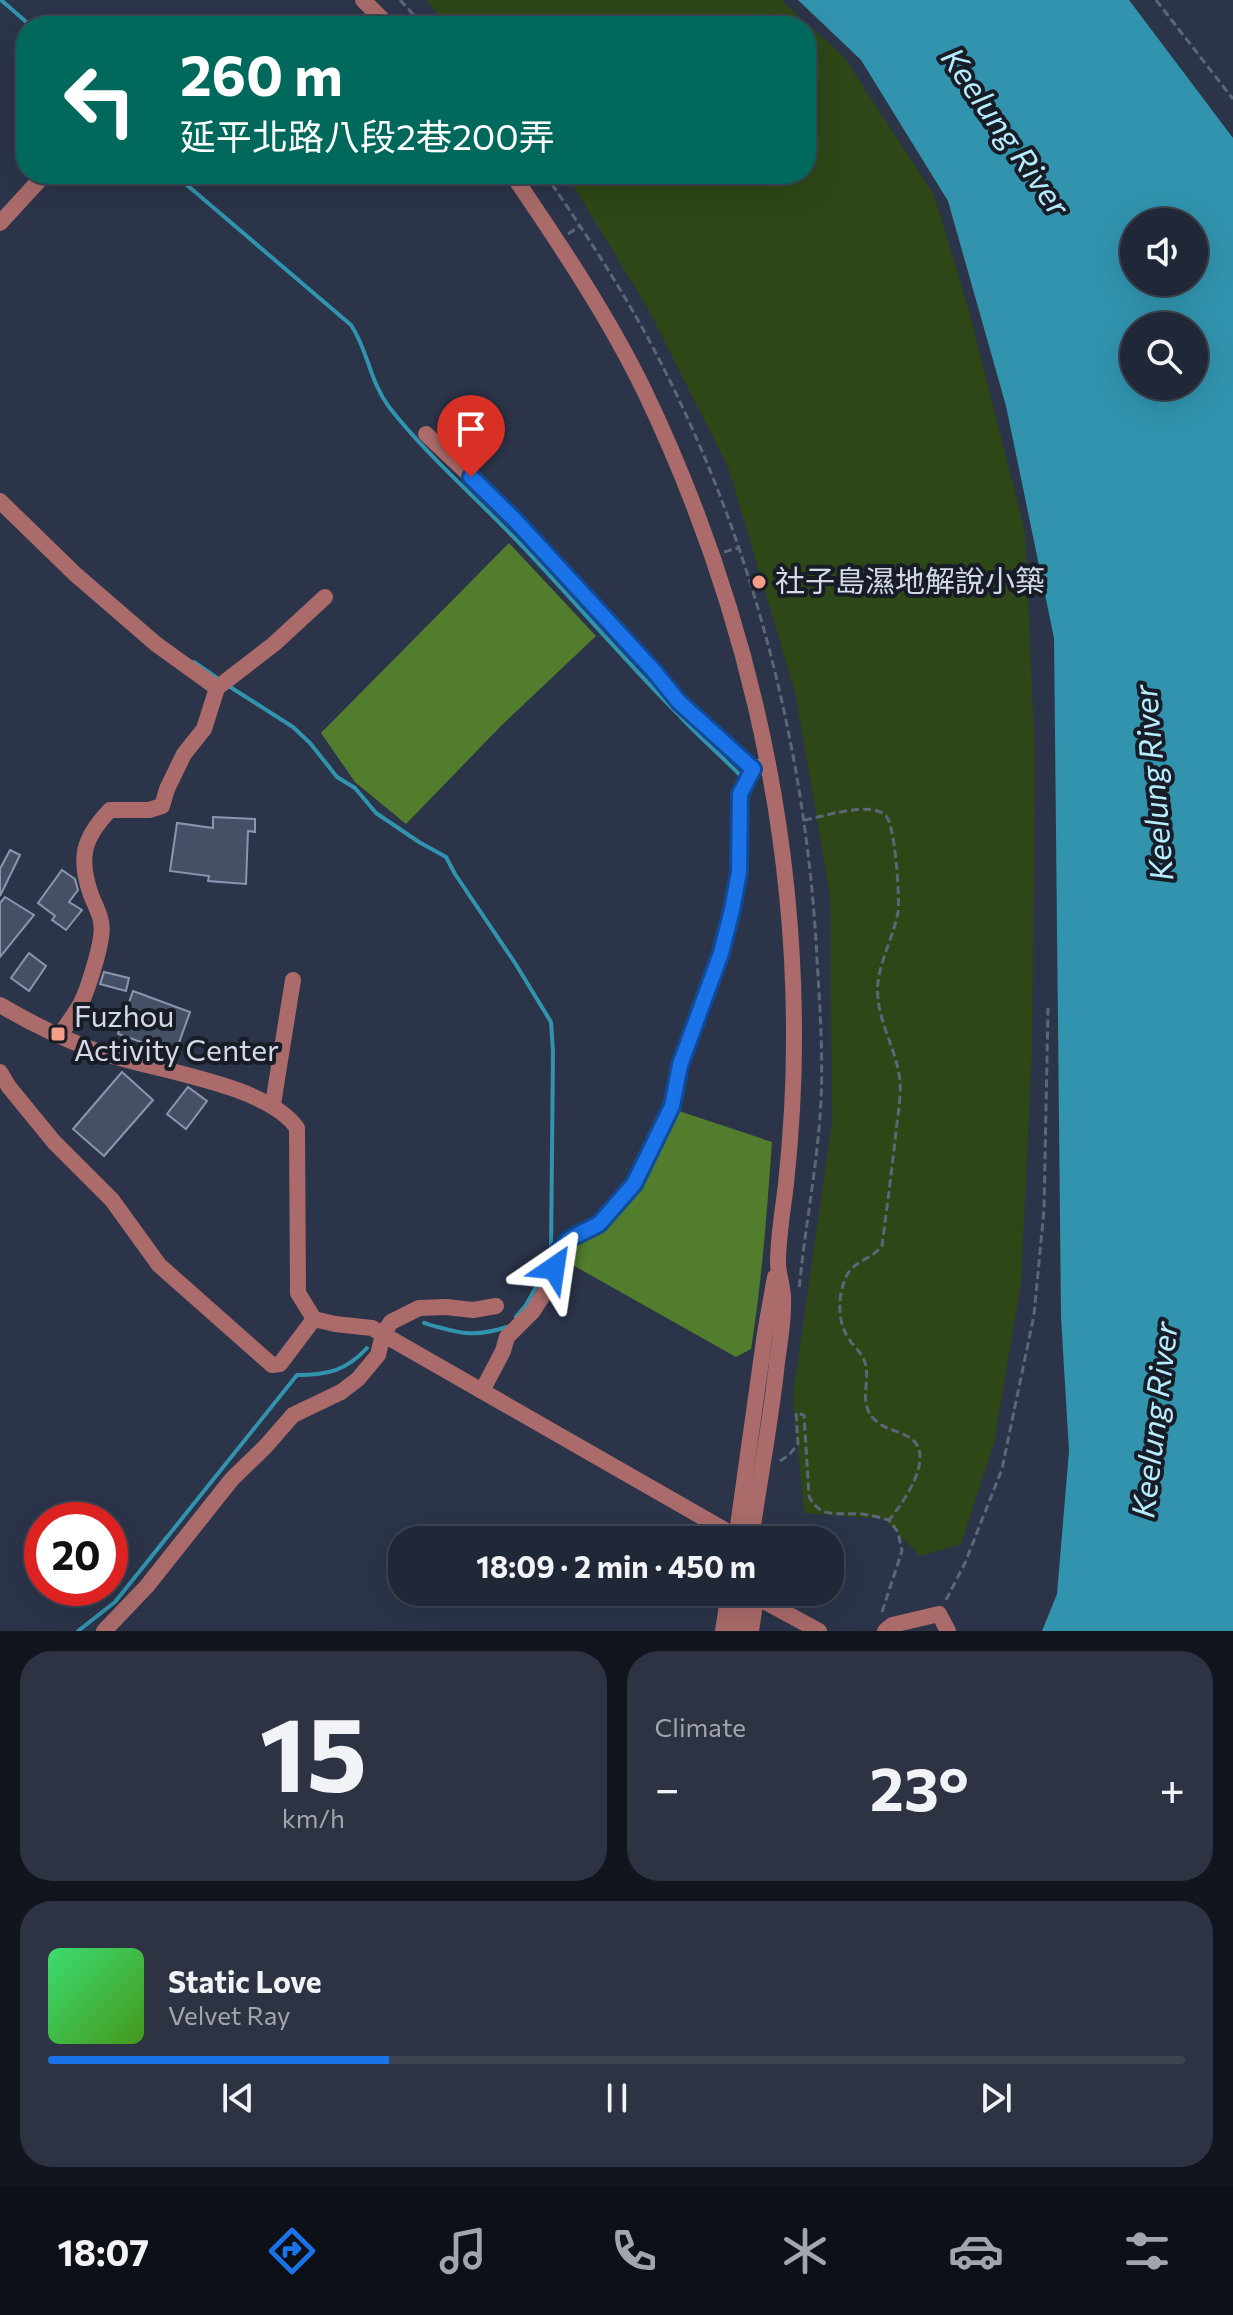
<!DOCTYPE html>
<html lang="en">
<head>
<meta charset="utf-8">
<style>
  :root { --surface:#202737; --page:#2d3342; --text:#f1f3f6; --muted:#a2a5ad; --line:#3d4452; --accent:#1a73e8 }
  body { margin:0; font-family:Commissioner,"Noto Sans TC",sans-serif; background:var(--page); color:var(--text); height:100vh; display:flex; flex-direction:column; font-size:30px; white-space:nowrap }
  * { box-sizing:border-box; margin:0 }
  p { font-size:26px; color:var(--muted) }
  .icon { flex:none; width:44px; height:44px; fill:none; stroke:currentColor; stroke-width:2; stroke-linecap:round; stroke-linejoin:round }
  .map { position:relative; height:1631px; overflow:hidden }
  .sheet { display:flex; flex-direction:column; gap:20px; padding:20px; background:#12151e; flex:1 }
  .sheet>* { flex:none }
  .guide { position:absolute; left:16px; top:16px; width:800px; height:168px; border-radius:32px; box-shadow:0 8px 32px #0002,0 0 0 2px var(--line); background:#00695c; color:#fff; overflow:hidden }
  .controls { position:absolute; left:1120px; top:208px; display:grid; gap:16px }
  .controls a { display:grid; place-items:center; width:88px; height:88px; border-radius:50%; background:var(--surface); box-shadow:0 8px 32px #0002,0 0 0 2px var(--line); font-size:40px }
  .speed { position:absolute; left:24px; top:1502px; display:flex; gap:16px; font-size:40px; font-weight:700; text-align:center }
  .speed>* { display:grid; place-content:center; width:104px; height:104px; border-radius:50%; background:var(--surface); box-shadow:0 8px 32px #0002,0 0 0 2px var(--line); line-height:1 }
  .speed .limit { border:12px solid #d22; background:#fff; color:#111 }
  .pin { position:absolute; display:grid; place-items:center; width:68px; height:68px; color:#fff; margin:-82px -34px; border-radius:50% 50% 50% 0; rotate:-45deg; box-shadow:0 0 8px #0007 }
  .pin .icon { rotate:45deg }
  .me { position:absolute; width:88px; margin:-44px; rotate:32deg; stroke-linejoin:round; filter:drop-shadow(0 0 6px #0008) }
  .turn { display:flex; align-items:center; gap:28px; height:168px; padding:0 32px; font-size:36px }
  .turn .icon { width:104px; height:104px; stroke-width:2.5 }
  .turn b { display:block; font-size:56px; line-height:68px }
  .big { font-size:60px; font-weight:700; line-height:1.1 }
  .sheet .widget { flex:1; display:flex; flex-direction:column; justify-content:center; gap:12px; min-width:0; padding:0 28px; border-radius:32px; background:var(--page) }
  .sheet .dial { align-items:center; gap:0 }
  .dial b { font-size:104px; line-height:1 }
  .song { display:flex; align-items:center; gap:24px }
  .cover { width:96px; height:96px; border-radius:12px; background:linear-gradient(135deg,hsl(140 70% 55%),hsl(100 70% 35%)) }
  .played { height:8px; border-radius:4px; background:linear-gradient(90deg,var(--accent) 30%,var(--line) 30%) }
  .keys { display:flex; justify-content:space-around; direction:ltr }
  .heat { display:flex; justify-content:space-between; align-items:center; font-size:44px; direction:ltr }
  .sheet .tiles { flex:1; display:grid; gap:20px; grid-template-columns:1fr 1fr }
  .widget:last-child { grid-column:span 2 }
  .trip { position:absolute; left:388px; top:1526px; width:456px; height:80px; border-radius:32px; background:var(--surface); box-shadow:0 8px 32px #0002,0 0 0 2px var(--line); font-weight:700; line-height:80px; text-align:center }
  .tabs { display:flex; height:128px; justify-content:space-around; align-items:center; background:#0d1016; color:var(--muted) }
  .tabs .icon { width:56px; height:56px }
  .tabs .selected { color:var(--accent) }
  .tabs b { font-size:36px; color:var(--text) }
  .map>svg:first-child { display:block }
</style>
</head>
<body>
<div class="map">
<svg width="1233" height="1631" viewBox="0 0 1233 1631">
  <rect width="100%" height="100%" fill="#2b3449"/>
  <!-- green -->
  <path fill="#2d4816" d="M426 0H781L844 57 934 195 968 307 1025 532 1035 757 1032 1051 1021 1283 994 1443 961 1544 920 1556 884 1519 804 1513 793 1395 832 1122 830 895 795 692 728 467 647 307 566 174H806V26H447Z"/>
  <!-- forest -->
  <g fill="#517d2c">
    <path d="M509 543 596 636 501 726 406 824 355 782 321 733Z"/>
    <path d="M679 1111 772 1142C767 1211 762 1280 751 1349L736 1357 562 1259 574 1240 638 1191Z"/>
  </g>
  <!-- water -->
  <path fill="#3193ae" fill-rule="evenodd" d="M798 0H1129L1233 138V1631H1042L1057 1594 1069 1451 1061 1317 1054 638 1006 406 948 201 861 60ZM1134 222H1194V282H1134ZM1134 326H1194V386H1134Z"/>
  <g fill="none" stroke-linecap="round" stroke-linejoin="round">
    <!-- stream -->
    <g stroke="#3193ae" stroke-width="4">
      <path d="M1 0 31 26"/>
      <path d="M174 174 351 325C368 350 369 380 389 407 429 458 480 501 524 548 576 603 625 661 678 714 697 735 719 754 739 774"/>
      <path d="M194 662 220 680"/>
      <path d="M227 685 293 727 310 743 337 777 355 788 376 813 419 842 446 857 455 874 515 963 551 1022 553 1052 551 1252"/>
      <path d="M516 1317 526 1305 545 1271"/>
      <path d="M424 1323C458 1333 473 1338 507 1327"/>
      <path d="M78 1631 115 1602 297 1375C327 1375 346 1371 367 1348"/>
    </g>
  </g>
  <!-- building -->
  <g fill="#454f66" stroke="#8a95af" stroke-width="2">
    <path d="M213 817 255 819V832L248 831 246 884 208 881 209 876 170 871 177 823 213 828Z"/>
    <path d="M10 850 20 855 0 896V869Z"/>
    <path d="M62 870 75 879 78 890 69 902 82 910 66 930 52 920 55 916 38 903Z"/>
    <path d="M5 897 34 915 0 957V903Z"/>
    <path d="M29 953 46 966 29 991 11 978Z"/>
    <path d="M104 972 129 978 126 991 100 984Z"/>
    <path d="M133 991 190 1012 175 1054 118 1034Z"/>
    <path d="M122 1072 153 1100 104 1156 73 1129Z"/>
    <path d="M188 1087 207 1101 186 1129 167 1114Z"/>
  </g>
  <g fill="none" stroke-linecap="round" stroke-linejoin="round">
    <!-- path -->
    <g stroke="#5d6678" stroke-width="3" stroke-dasharray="8 4" stroke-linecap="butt">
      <path d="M400 0 424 26"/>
      <path d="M1156 0 1233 99"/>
      <path d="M545 174C591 241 635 309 670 381 758 560 807 761 817 959 820 1011 824 1064 820 1116 816 1174 804 1233 799 1291"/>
      <path d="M568 234 580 226"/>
      <path d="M724 552 738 548"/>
      <path d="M804 820C823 817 871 800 886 816 895 825 900 897 898 912 894 935 881 958 878 982 874 1018 897 1047 900 1082 901 1098 898 1115 896 1131 892 1169 887 1207 882 1246 872 1259 853 1261 846 1277 838 1295 837 1319 847 1336 853 1347 864 1353 866 1367 869 1385 859 1404 874 1419 883 1429 896 1430 907 1436 939 1452 904 1502 889 1520"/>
      <path d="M780 1461 789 1455 798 1444 796 1413 804 1415 809 1496C820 1520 840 1512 862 1514 871 1515 881 1518 889 1520L898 1532 902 1551 881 1615"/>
      <path d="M946 1600 965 1563 1002 1469 1034 1315 1044 1210 1048 1008"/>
    </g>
    <!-- minor -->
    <g stroke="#aa6b6a" stroke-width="16">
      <path d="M363 0 389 26"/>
      <path d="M512 174C559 243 606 313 643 388 741 592 795 814 794 1041 794 1088 791 1136 786 1184 783 1210 778 1237 778 1263 778 1274 783 1286 783 1298 784 1319 780 1341 777 1362 771 1422 759 1481 751 1540"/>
      <path d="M0 223 45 174"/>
      <path d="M426 434 494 498 653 670 679 702 753 769"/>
      <path d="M0 501 75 574 156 644 217 688"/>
      <path d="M217 688 274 644 325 597"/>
      <path d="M0 1005C27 1021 64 1039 94 1050 146 1070 265 1082 297 1128L298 1293 314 1319 335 1324 372 1328 737 1537"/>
      <path d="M60 1035C67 1024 75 1014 81 1003 88 989 99 953 101 937 104 920 97 910 91 895 78 858 83 838 110 810H149L162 806 167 789 184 754 204 729 217 688"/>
      <path d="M0 1072 9 1087 54 1142 112 1200 159 1265 272 1365 280 1364 314 1319"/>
      <path d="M273 1104 293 980"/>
      <path d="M482 1391 503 1351 507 1337 533 1311 547 1289 558 1251 569 1239 599 1224 619 1203 634 1184 672 1106 680 1065 721 953 732 910 739 872 740 794 753 769 768 764"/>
      <path d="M736 1540 765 1333 775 1277"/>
      <path d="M747 1592 819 1631"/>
      <path d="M104 1631 147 1586 232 1479 265 1447 293 1415 341 1392 358 1379 378 1355 383 1334 391 1322 419 1308 446 1307 473 1310 496 1306"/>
      <path d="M723 1631 729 1592"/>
      <path d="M738 1631 744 1592"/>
      <path d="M751 1631 756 1598"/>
      <path d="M885 1631 892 1625 939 1614 948 1631"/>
    </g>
  </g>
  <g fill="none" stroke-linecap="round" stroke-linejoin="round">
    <defs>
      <path id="route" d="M471 477 514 519 653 670 679 702 753 769 740 794 739 872 732 910 721 953 680 1065 672 1106 634 1184 599 1224 569 1239 558 1251 554 1268"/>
    </defs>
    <!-- route casing -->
    <use href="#route" stroke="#114b97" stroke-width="20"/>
    <!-- route -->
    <use href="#route" stroke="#1a73e8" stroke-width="14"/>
  </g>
  <!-- markers -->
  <g fill="#f49e88" stroke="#181c26" stroke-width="3">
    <circle cx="759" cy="582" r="8"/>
    <rect x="50" y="1026" width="16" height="16" rx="4"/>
  </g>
  <g text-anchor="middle" stroke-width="8" stroke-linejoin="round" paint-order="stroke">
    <!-- poi labels -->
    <g font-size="30" fill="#d3d9e7" stroke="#181c26" text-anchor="start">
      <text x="775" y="592">社子島濕地解說小築</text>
      <text x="74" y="1027">Fuzhou<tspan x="74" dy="34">Activity Center</tspan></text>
    </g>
    <!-- water labels -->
    <g font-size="32" font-style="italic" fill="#b5ecfe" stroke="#181c26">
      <text transform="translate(1005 132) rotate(55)" y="11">Keelung River</text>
      <text transform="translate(1154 783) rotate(-95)" y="11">Keelung River</text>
      <text transform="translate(1155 1420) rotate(-83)" y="11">Keelung River</text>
    </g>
  </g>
</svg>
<div class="controls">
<a><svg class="icon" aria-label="sound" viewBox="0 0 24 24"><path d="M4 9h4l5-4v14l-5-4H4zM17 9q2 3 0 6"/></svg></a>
<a><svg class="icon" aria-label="search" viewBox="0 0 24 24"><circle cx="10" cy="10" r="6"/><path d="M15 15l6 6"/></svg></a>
</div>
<div class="speed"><div class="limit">20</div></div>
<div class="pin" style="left:471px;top:477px;background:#d93025"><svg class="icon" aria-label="arrive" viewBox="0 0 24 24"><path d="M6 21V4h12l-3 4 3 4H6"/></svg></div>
<svg class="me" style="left:554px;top:1268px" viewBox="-20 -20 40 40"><path d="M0-17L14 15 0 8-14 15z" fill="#1a73e8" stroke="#fff" stroke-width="4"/></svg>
<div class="trip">18:09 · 2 min · 450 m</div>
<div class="guide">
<div class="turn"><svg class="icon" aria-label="left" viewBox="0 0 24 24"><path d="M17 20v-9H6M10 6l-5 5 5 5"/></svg><div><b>260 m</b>延平北路八段2巷200弄</div></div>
</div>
</div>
<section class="sheet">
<div class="tiles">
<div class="widget dial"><b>15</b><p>km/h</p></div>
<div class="widget"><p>Climate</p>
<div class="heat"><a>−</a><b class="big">23°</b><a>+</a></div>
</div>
<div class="widget">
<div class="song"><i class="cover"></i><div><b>Static Love</b><p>Velvet Ray</p></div></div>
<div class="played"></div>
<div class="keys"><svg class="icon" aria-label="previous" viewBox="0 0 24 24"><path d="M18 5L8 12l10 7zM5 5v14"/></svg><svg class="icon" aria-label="pause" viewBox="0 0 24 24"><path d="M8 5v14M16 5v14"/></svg><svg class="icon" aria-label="next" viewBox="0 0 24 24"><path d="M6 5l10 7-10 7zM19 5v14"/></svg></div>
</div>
</div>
</section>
<nav class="tabs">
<b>18:07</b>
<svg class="icon selected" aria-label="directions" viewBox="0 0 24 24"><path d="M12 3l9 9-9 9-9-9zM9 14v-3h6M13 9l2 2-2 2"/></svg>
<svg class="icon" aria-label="music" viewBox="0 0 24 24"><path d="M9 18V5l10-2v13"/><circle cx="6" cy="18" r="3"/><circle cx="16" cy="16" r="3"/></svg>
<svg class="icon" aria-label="phone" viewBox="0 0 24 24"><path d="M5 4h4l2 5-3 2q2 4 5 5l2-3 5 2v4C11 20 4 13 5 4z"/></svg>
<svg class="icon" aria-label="climate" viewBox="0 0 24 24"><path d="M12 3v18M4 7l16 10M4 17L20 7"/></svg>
<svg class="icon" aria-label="car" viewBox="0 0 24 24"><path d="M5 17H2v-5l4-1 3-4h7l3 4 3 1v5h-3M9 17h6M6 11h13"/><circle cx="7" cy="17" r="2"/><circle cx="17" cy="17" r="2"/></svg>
<svg class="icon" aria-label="filters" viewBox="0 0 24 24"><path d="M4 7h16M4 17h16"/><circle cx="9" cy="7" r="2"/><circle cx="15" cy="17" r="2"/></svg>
</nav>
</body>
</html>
